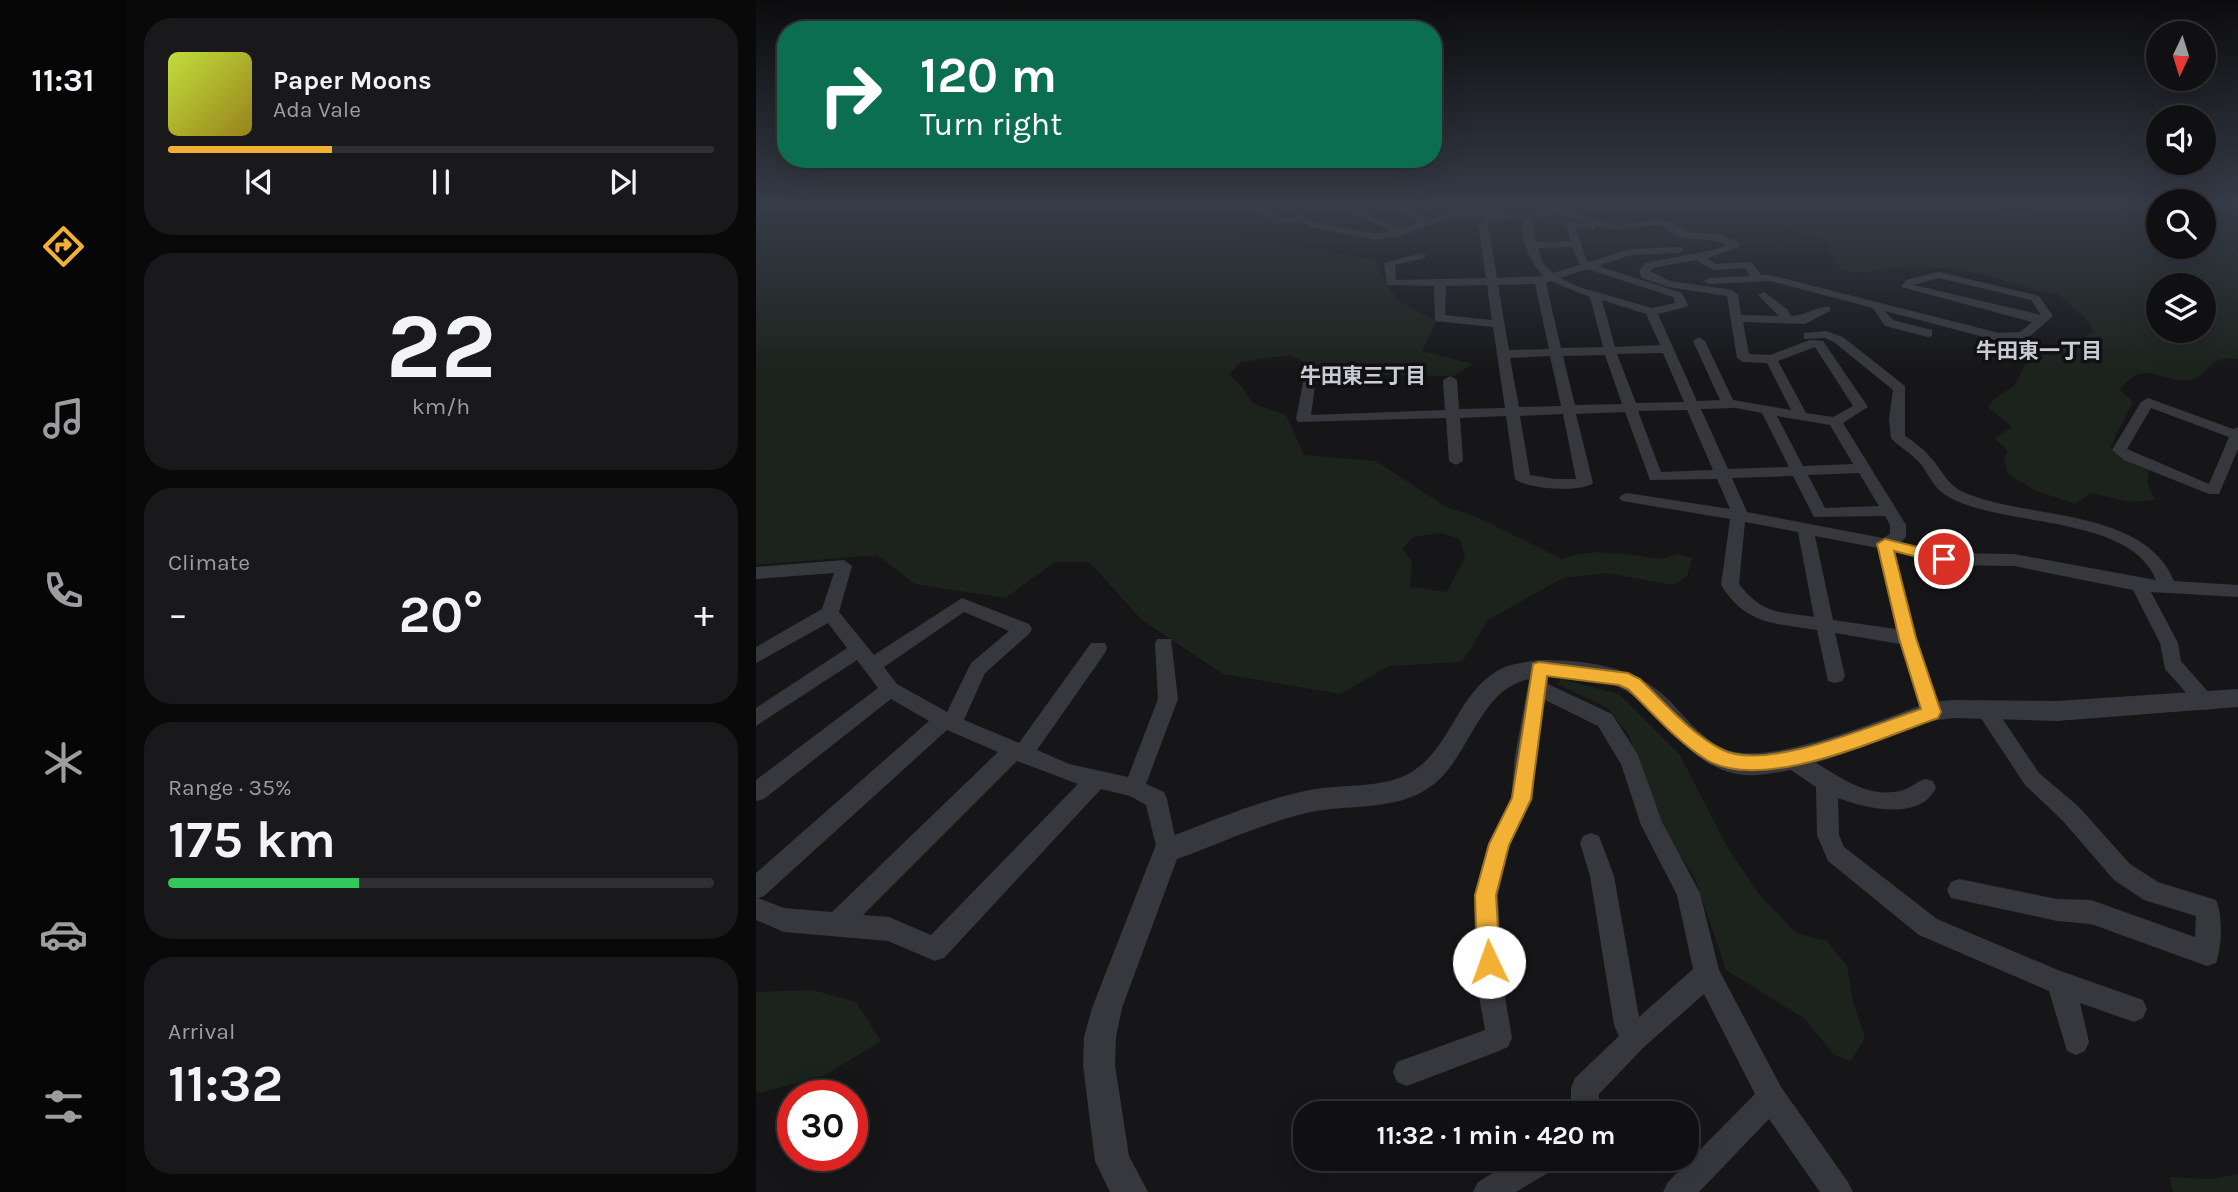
<!DOCTYPE html>
<html lang="en">
<head>
<meta charset="utf-8">
<style>
  :root { --surface:#101012; --page:#19191b; --text:#f1f3f6; --muted:#9c9d9f; --line:#303032; --accent:#f2b134 }
  body { margin:0; font-family:Karla,"Noto Sans JP",sans-serif; background:var(--page); color:var(--text); height:100vh; display:flex; flex-direction:column; font-size:26px; white-space:nowrap }
  * { box-sizing:border-box; margin:0 }
  p { font-size:23px; color:var(--muted) }
  .icon { flex:none; width:38px; height:38px; fill:none; stroke:currentColor; stroke-width:2; stroke-linecap:round; stroke-linejoin:round }
  .map { position:relative; flex:1; overflow:hidden }
  .drawer { display:flex; flex-direction:column; gap:18px; padding:18px; background:#09090a; width:630px }
  .drawer>* { flex:none }
  .hud { position:absolute; left:21px; top:21px; width:665px; height:147px; border-radius:28px; box-shadow:0 7px 28px #0002,0 0 0 2px var(--line); background:#0b6e4f; color:#fff; overflow:hidden }
  .needle { width:46px; rotate:184deg }
  .controls { position:absolute; left:1390px; top:21px; display:grid; gap:14px }
  .controls a { display:grid; place-items:center; width:70px; height:70px; border-radius:50%; background:var(--surface); box-shadow:0 7px 28px #0002,0 0 0 2px var(--line); font-size:35px }
  .speed { position:absolute; left:21px; top:1080px; display:flex; gap:14px; font-size:35px; font-weight:700; text-align:center }
  .speed>* { display:grid; place-content:center; width:91px; height:91px; border-radius:50%; background:var(--surface); box-shadow:0 7px 28px #0002,0 0 0 2px var(--line); line-height:1 }
  .speed .limit { border:10px solid #d22; background:#fff; color:#111 }
  .pin { position:absolute; display:grid; place-items:center; width:60px; height:60px; color:#fff; margin:-30px; border:4px solid #fff; border-radius:50%; box-shadow:0 2px 7px #0007 }
  .me { position:absolute; width:77px; margin:-38px; rotate:357deg; stroke-linejoin:round; filter:drop-shadow(0 0 5px #0008) }
  .turn { display:flex; align-items:center; gap:24px; height:147px; padding:0 28px; font-size:32px }
  .turn .icon { width:91px; height:91px; stroke-width:2.5 }
  .turn b { display:block; font-size:49px; line-height:60px }
  .big { font-size:52px; font-weight:700; line-height:1.1 }
  .drawer .card { flex:1; display:flex; flex-direction:column; justify-content:center; gap:10px; min-width:0; padding:0 24px; border-radius:28px; background:var(--page) }
  .drawer .dial { align-items:center; gap:0 }
  .dial b { font-size:91px; line-height:1 }
  .song { display:flex; align-items:center; gap:21px }
  .cover { width:84px; height:84px; border-radius:10px; background:linear-gradient(135deg,hsl(70 70% 55%),hsl(50 70% 35%)) }
  .played { height:7px; border-radius:4px; background:linear-gradient(90deg,var(--accent) 30%,var(--line) 30%) }
  .keys { display:flex; justify-content:space-around; direction:ltr }
  .heat { display:flex; justify-content:space-between; align-items:center; font-size:38px; direction:ltr }
  .charge { height:10px; border-radius:5px; background:linear-gradient(90deg,#34c759 35%,var(--line) 0) }
  .trip { position:absolute; left:537px; top:1101px; width:406px; height:70px; border-radius:28px; background:var(--surface); box-shadow:0 7px 28px #0002,0 0 0 2px var(--line); font-weight:700; line-height:70px; text-align:center }
  main { display:flex; flex:1; min-height:0 }
  .tabs { display:flex; flex-direction:column; width:126px; justify-content:space-around; align-items:center; background:#060607; color:var(--muted) }
  .tabs .icon { width:49px; height:49px }
  .tabs .on { color:var(--accent) }
  .tabs b { font-size:32px; color:var(--text) }
  .map>svg:first-child { display:block }
</style>
</head>
<body>
<main>
<nav class="tabs">
<b>11:31</b>
<svg class="icon on" aria-label="directions" viewBox="0 0 24 24"><path d="M12 3l9 9-9 9-9-9zM9 14v-3h6M13 9l2 2-2 2"/></svg>
<svg class="icon" aria-label="music" viewBox="0 0 24 24"><path d="M9 18V5l10-2v13"/><circle cx="6" cy="18" r="3"/><circle cx="16" cy="16" r="3"/></svg>
<svg class="icon" aria-label="phone" viewBox="0 0 24 24"><path d="M5 4h4l2 5-3 2q2 4 5 5l2-3 5 2v4C11 20 4 13 5 4z"/></svg>
<svg class="icon" aria-label="climate" viewBox="0 0 24 24"><path d="M12 3v18M4 7l16 10M4 17L20 7"/></svg>
<svg class="icon" aria-label="car" viewBox="0 0 24 24"><path d="M5 17H2v-5l4-1 3-4h7l3 4 3 1v5h-3M9 17h6M6 11h13"/><circle cx="7" cy="17" r="2"/><circle cx="17" cy="17" r="2"/></svg>
<svg class="icon" aria-label="filters" viewBox="0 0 24 24"><path d="M4 7h16M4 17h16"/><circle cx="9" cy="7" r="2"/><circle cx="15" cy="17" r="2"/></svg>
</nav>
<section class="drawer">
<div class="card">
<div class="song"><i class="cover"></i><div><b>Paper Moons</b><p>Ada Vale</p></div></div>
<div class="played"></div>
<div class="keys"><svg class="icon" aria-label="previous" viewBox="0 0 24 24"><path d="M18 5L8 12l10 7zM5 5v14"/></svg><svg class="icon" aria-label="pause" viewBox="0 0 24 24"><path d="M8 5v14M16 5v14"/></svg><svg class="icon" aria-label="next" viewBox="0 0 24 24"><path d="M6 5l10 7-10 7zM19 5v14"/></svg></div>
</div>
<div class="card dial"><b>22</b><p>km/h</p></div>
<div class="card"><p>Climate</p>
<div class="heat"><a>−</a><b class="big">20°</b><a>+</a></div>
</div>
<div class="card"><p>Range · 35%</p><b class="big">175 km</b><div class="charge"></div></div>
<div class="card"><p>Arrival</p><b class="big">11:32</b></div>
</section>
<div class="map">
<svg width="1482" height="1192" viewBox="0 0 1482 1192">
  <rect width="100%" height="100%" fill="#161618"/>
  <!-- green -->
  <g fill="#1c231d" fill-rule="evenodd">
    <path d="M0 205H464L454 214 463 226 484 237 619 260C638 300 640 303 681 320L666 351 717 364 697 376 613 375 562 368 533 355 485 362 473 374 486 387 496 403 530 415 548 455 620 461 690 507 719 516 806 559C828 550 853 552 877 555 895 557 905 562 921 554L936 558 931 576 918 585 850 573 807 578 732 620 706 662 633 666 584 694 467 674 386 620 333 562H299L249 598 159 584 121 555 0 565ZM685 533 704 539 709 558 691 592 654 587 656 562 646 549 657 537Z"/>
    <path d="M1034 205 1232 206 1262 212 1277 205H1402V247H1447V205H1482V359C1477 359 1470 357 1465 359 1454 363 1446 378 1434 380 1407 384 1387 357 1364 390L1377 402 1354 447 1365 458 1393 470 1391 483 1399 500 1373 502 1335 493 1320 504 1280 491 1252 474 1248 460 1252 451 1239 438 1256 427 1232 407 1238 399 1259 385 1272 359 1324 341 1337 331 1332 321 1302 294 1279 290 1222 273 1184 268 1152 267 1105 273 1087 270 1080 263 1068 240 1058 234 1028 230 1029 222 1036 214ZM1402 285H1447V331H1402Z"/>
    <path d="M805 679 863 694 924 755 970 845 1003 894 1040 933 1071 941 1091 966 1097 1002 1109 1038 1095 1061 1078 1055 1049 1019 970 970 939 878 917 844 905 819 872 734 852 708 801 684Z"/>
    <path d="M57 990 100 1002 125 1041 69 1075 3 1093 0 1091V992Z"/>
    <path d="M1482 1174V1192H1417L1414 1177 1457 1179Z"/>
  </g>
  <g fill="none" stroke-linecap="round" stroke-linejoin="round">
    <!-- minor -->
    <g fill="#37383d" fill-rule="evenodd">
      <path d="M490 205H502L526 219 544 215 557 222 619 234 635 231 577 205H590L645 228 664 222 630 205H643L674 218 693 212 741 210C751 217 776 213 790 211L777 205H792L863 226 900 219 918 223 931 232 964 234 983 243V247L951 258 959 264 992 262 996 263 1005 275H1014L1243 333 1264 332 1276 322 1145 287 1150 280 1183 272 1283 296 1297 316 1271 339 1243 341 1129 311 1137 320 1176 330V336L1172 337 1129 326 1117 308 1014 281 953 284 947 281 953 278 994 276 989 268 957 270 940 260 897 268 894 271 914 281 976 290 982 295 985 315 1023 316 1002 295 1008 292 1031 309 1035 316C1051 316 1060 305 1074 307V311L1049 324 987 322 993 354 1014 355 1054 340 1067 341 1112 407 1087 423 1150 525V537L1145 542 1188 553 1258 554 1400 580C1374 514 1245 528 1191 496 1177 488 1173 474 1164 463 1155 453 1143 447 1135 438L1133 419 1137 390 1078 342 1069 338 1048 339V333L1070 331 1087 337 1149 386V436C1158 442 1167 448 1174 457 1186 469 1190 484 1207 492 1270 520 1388 507 1418 581L1482 585V597L1395 592 1422 643 1425 661 1461 702 1458 708 1451 710 1444 708 1409 669 1404 643 1377 590 1258 566 1188 565 1139 552 1160 638 1185 712 1182 718 1175 720 1168 718 1144 644 1079 633 1089 676 1086 681 1079 683 1072 681 1061 630C1018 623 990 625 965 585L974 519 866 501 863 498 866 495 871 493 974 509 961 479 894 480 869 412 820 414 837 483C826 493 770 489 759 479L750 416 704 418 707 461 700 465 693 461 690 418 542 422 540 419 549 372 555 368 561 372 555 415 689 410 687 380 694 376 701 380 703 409 749 408 737 327 679 321 678 286 631 285 628 263 665 253 669 254V258L639 265 640 280 730 278 722 224 733 216 694 218 643 236 619 240 554 227 542 221 520 224ZM802 214 838 225 810 222 814 241 780 242 777 219ZM767 219C763 239 774 262 787 276L741 278 732 225 743 220ZM839 225C870 234 869 227 898 225 911 225 917 235 928 238 943 242 957 237 971 245L957 250 889 263 883 271 886 278 912 287 971 296 981 358 987 362 1011 363 1035 410 977 400 949 341 943 337 937 341 964 400 941 401 902 314 930 307 932 305 926 293 842 266 875 255 923 253 928 250 923 247 874 249 833 262 830 259 820 228 839 229ZM816 247 824 265 797 273 786 262 782 248ZM831 269 917 297 919 303 896 308 823 287 804 278ZM1183 278 1275 300 1285 315 1158 285ZM794 281 834 297 847 347 805 348 790 283ZM779 284 793 349 753 350 742 285ZM731 285 736 320 689 315 690 286ZM846 300 890 314 904 345 859 347ZM1059 347 1097 406 1077 417 1050 413 1022 361ZM907 353 928 402 880 403 861 354ZM849 355 866 404 819 405 807 356ZM794 356 805 406 763 407 754 358ZM980 408 1006 413 1033 467 972 469 945 409ZM931 410 957 470 905 472 882 411ZM807 414 820 479H799L774 475 764 416ZM1021 416 1074 425 1097 464 1047 466ZM1103 473 1123 506 1069 508 1052 475ZM1037 476 1058 517 1129 516 1134 525V534L1127 538 991 512 976 478ZM989 522 1042 532 1058 617C1021 611 1008 615 983 584ZM1059 536 1122 548 1140 629 1077 620Z"/>
      <path d="M916 205H971L995 209 990 212 921 208Z"/>
      <path d="M1392 398 1477 429 1482 427V449L1463 494H1453L1368 460 1356 450 1385 402ZM1395 408 1473 437 1453 484 1371 449Z"/>
      <path d="M88 560 96 566 83 612 118 655 206 598 273 624 276 629 273 634 229 673 208 720 263 743 335 643H349L351 648 349 653 281 750 313 764 372 777 402 699 399 644 401 639H415L422 699 390 784 408 792 411 799 422 851 419 858 411 861 403 858 390 805 374 796 345 789 188 958 179 961 132 941 28 932 0 920V873L173 721 135 699 8 799 0 801V780L122 688 101 660 0 726V708L91 648 72 623 0 663V647L66 609 78 573 0 579V567ZM208 612 253 631 215 663 191 712 141 684 128 667ZM191 730 242 752 76 912 28 908 2 898 8 896ZM261 761 322 784 175 935 133 917 107 915Z"/>
      <path d="M783 661 790 663 792 668V684L856 714 882 755 906 822 944 893 963 970 1025 1087 1092 1182 1097 1192H1064L1013 1119 943 1192H907L912 1182 999 1094 948 994 888 1047 843 1094V1113H815V1088L819 1078 863 1036 858 1025 834 876 824 843 827 836 835 833 843 836 858 876 883 1017 937 969 921 895 885 825 865 764 842 726 789 700 779 756 777 799 754 845 742 895 747 985 756 1038 752 1047 743 1051 651 1086 641 1082 637 1072 641 1062 729 1030 721 985 718 895 732 844 755 798 759 756 776 663Z"/>
      <path d="M1229 701 1236 703 1283 773 1322 806 1374 864 1402 882 1460 900C1467 916 1466 947 1460 963L1451 966 1335 924 1301 921 1195 898 1191 890 1195 882 1203 879 1301 899 1335 900 1439 937 1440 916 1388 900 1358 880 1306 820 1269 785 1219 709 1222 703Z"/>
      <path d="M1036 751C1072 764 1101 800 1144 791 1153 789 1160 782 1169 779L1177 781 1180 788C1163 822 1109 808 1082 798L1083 835 1088 847 1181 919 1302 970 1387 1000 1391 1009 1387 1018 1378 1022 1324 1003 1333 1042 1329 1051 1320 1055 1311 1051 1293 991 1163 935 1072 861 1061 835 1060 787 1029 766 1026 760 1029 754Z"/>
      <path d="M761 1158H804L800 1168 760 1192H717L722 1182Z"/>
    </g>
    <!-- tertiary -->
    <path fill="#37383d" fill-rule="evenodd" d="M781 660C830 660 878 665 914 701 931 719 950 744 975 751 1021 764 1127 718 1175 702L1197 700 1301 701 1482 689V707L1301 721 1197 718 1176 721C1128 738 1036 779 988 775 932 769 913 717 870 691 847 677 807 675 781 678 722 683 717 757 674 787 637 813 587 803 546 814 503 825 463 844 421 859L366 1008 360 1037 359 1065 373 1156 392 1192H354L339 1161 327 1065 328 1037 336 1008 401 842C449 824 498 802 549 791 582 783 624 790 654 773 697 748 702 687 749 667 759 663 771 662 781 660Z"/>
  </g>
  <!-- sky -->
  <linearGradient id="sky" x2="0" y2="1"><stop stop-color="#0c0c0d"/><stop offset="0.55" stop-color="#363c48"/><stop offset="1" stop-color="#363c48" stop-opacity="0"/></linearGradient>
  <rect width="1482" height="372" fill="url(#sky)"/>
  <!-- route -->
  <path fill="#f2b134" stroke="#9d7322" stroke-width="2" d="M1129 539 1194 555 1196 559 1188 564 1138 551 1160 638 1185 712 1182 718C1124 738 1007 793 951 760 921 742 897 713 872 689L863 685 791 676 775 799 753 845 740 895 744 962 741 971 733 974 725 971 721 962 719 895 733 844 756 798 777 664 783 662 872 673 884 679C909 703 934 733 965 749 1009 773 1118 724 1165 709L1143 638 1121 544Z"/>
  <g text-anchor="middle" stroke-width="7" stroke-linejoin="round" paint-order="stroke">
    <!-- far-neighbourhood labels -->
    <g font-size="21" font-weight="bold" fill="#c9ccd4" stroke="#111113">
      <text x="1283" y="358">牛田東一丁目</text>
      <text x="607" y="383">牛田東三丁目</text>
    </g>
  </g>
</svg>
<div class="controls">
<a><svg class="needle" viewBox="-14 -14 28 28"><path d="M0-13l5 13h-10z" fill="#e53935"/><path d="M0 13l5-13h-10z" fill="#9c9d9f"/></svg></a>
<a><svg class="icon" aria-label="sound" viewBox="0 0 24 24"><path d="M4 9h4l5-4v14l-5-4H4zM17 9q2 3 0 6"/></svg></a>
<a><svg class="icon" aria-label="search" viewBox="0 0 24 24"><circle cx="10" cy="10" r="6"/><path d="M15 15l6 6"/></svg></a>
<a><svg class="icon" aria-label="layers" viewBox="0 0 24 24"><path d="M12 4l9 5-9 5-9-5zM3 14l9 5 9-5"/></svg></a>
</div>
<div class="speed"><div class="limit">30</div></div>
<div class="pin" style="left:1188px;top:559px;background:#d93025"><svg class="icon" aria-label="arrive" viewBox="0 0 24 24"><path d="M6 21V4h12l-3 4 3 4H6"/></svg></div>
<svg class="me" style="left:733px;top:962px" viewBox="-20 -20 40 40"><circle r="19" fill="#fff"/><path d="M0-13L10 11 0 6-10 11z" fill="#f2b134"/></svg>
<div class="trip">11:32 · 1 min · 420 m</div>
<div class="hud">
<div class="turn"><svg class="icon" aria-label="right" viewBox="0 0 24 24"><path d="M7 20v-9h11M14 6l5 5-5 5"/></svg><div><b>120 m</b>Turn right</div></div>
</div>
</div>
</main>
</body>
</html>
